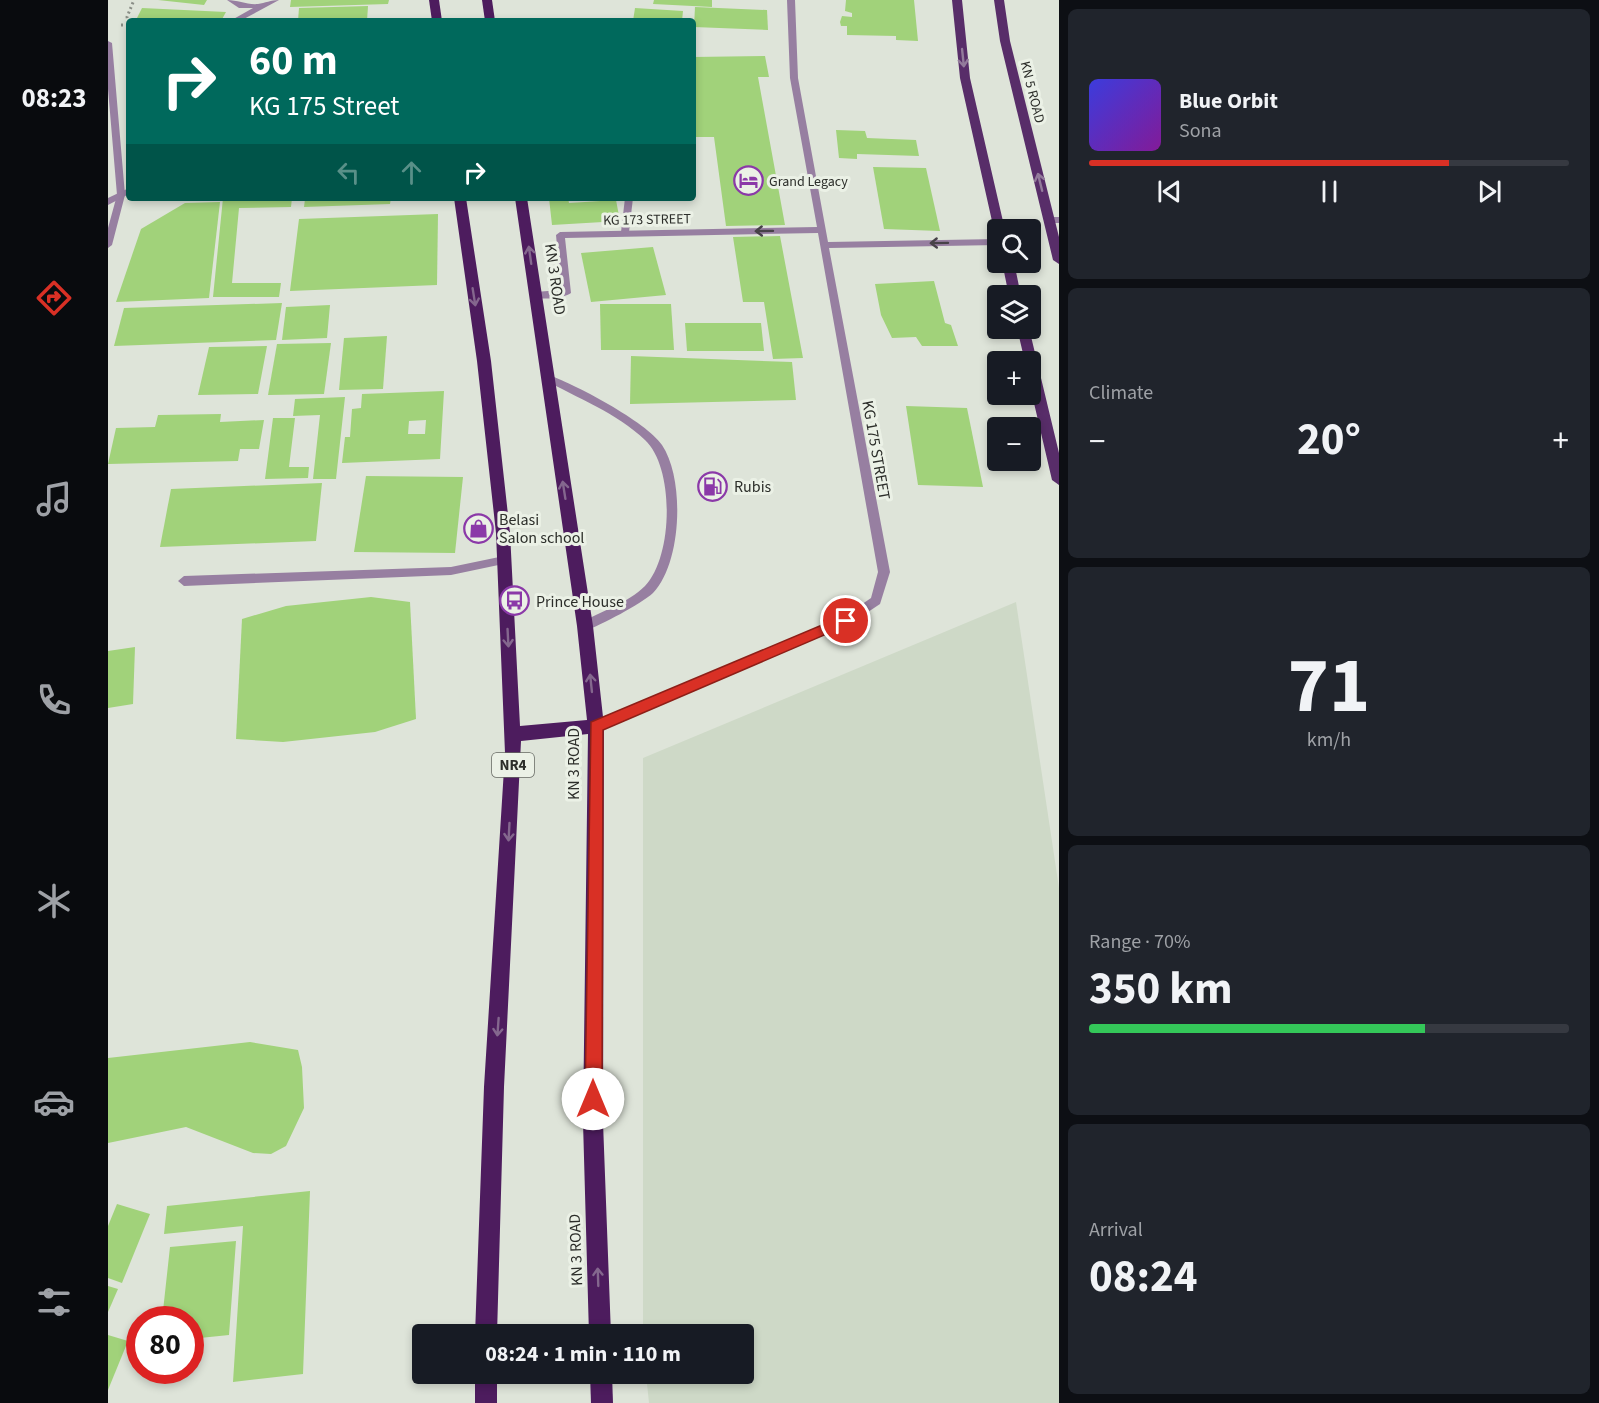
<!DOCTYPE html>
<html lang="en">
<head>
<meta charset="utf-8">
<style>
  :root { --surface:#171b24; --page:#20242c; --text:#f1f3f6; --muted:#9ea1a6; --line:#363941; --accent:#d93025 }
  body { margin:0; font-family:"Source Sans 3",sans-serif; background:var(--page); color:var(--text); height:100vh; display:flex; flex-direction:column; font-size:22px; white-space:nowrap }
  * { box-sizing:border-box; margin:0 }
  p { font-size:20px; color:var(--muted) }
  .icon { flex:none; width:33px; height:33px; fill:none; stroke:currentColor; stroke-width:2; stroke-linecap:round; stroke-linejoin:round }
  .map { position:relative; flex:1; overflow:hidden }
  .side { display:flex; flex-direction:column; gap:9px; padding:9px; background:#0d0f14; width:540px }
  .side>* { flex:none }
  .hud { position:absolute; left:18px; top:18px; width:570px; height:183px; border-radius:6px; box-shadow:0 3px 9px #0003; background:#00695c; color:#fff; overflow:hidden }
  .controls { position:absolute; left:879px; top:219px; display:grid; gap:12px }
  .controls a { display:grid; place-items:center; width:54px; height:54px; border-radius:6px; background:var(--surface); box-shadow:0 3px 9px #0003; font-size:30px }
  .speed { position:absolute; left:18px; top:1306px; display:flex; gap:12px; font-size:30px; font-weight:700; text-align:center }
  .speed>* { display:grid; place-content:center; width:78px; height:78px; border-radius:50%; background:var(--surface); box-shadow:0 3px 9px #0003; line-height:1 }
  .speed .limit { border:9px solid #d22; background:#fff; color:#111 }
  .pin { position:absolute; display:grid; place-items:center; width:51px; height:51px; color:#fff; margin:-26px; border:3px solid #fff; border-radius:50%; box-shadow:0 2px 6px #0007 }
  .me { position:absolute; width:66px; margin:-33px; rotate:0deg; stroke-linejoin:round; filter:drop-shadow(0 0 4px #0008) }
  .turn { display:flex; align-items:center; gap:21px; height:126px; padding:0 24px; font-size:27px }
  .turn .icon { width:78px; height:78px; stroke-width:2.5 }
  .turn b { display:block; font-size:42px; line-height:51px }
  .lanes { display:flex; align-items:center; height:57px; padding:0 24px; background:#0003; justify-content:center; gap:30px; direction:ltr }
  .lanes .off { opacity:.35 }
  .big { font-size:45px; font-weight:700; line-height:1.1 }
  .side .tile { flex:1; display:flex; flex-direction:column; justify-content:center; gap:9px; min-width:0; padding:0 21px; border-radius:9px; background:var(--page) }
  .side .dial { align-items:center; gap:0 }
  .dial b { font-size:78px; line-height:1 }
  .song { display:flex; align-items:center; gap:18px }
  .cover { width:72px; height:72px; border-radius:9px; background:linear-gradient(135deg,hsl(240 70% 55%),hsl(290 70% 35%)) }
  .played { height:6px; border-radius:3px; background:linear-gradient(90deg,var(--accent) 75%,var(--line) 75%) }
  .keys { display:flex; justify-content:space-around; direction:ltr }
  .heat { display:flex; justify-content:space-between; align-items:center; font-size:33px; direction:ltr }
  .charge { height:9px; border-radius:4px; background:linear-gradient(90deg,#34c759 70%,var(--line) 0) }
  .trip { position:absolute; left:304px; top:1324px; width:342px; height:60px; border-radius:6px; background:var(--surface); box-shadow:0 3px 9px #0003; font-weight:700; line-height:60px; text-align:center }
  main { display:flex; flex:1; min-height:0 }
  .menu { display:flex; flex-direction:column; width:108px; justify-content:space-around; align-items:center; background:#090b0e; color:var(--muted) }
  .menu .icon { width:42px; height:42px }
  .menu .current { color:var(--accent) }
  .menu b { font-size:27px; color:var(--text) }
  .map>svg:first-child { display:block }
</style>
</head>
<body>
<main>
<nav class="menu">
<b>08:23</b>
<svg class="icon current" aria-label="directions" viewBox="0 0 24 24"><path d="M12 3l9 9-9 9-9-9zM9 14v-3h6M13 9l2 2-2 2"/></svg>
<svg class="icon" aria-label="music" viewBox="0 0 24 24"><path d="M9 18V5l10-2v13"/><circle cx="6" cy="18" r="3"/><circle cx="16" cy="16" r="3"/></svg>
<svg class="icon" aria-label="phone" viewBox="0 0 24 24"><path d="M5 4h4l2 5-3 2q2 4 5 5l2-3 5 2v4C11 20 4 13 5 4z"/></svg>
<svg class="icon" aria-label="climate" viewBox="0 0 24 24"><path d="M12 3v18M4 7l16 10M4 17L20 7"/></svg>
<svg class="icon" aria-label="car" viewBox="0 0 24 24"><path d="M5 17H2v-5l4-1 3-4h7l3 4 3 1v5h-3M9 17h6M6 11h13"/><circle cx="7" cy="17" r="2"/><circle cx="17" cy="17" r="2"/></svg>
<svg class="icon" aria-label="filters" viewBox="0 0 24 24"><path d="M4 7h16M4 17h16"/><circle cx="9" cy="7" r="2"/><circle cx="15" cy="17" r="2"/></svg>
</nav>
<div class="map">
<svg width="951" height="1403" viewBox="0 0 951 1403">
  <rect width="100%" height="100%" fill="#dee4d9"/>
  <!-- built -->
  <path fill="#ced9c7" d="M908 602 951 888V1403H541L538 1374H636V1335H535V758Z"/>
  <!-- building -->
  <g fill="#a1d27a" fill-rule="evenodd">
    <path d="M50 0H99L96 5Z"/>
    <path d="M183 0H281L280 4 182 7Z"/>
    <path d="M546 0H604V7L545 4Z"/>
    <path d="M738 0H806L810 41 788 40V36L739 35V26H733L732 22 734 16 744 17V13L737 11Z"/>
    <path d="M260 6 259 21H190L191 8Z"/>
    <path d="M587 7 659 10 660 30 586 27Z"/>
    <path d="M34 8 118 12 113 21 28 20Z"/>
    <path d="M527 8 575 11 574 21H525Z"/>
    <path d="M657 56 661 77H650L677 225 618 226 606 137H585V57Z"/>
    <path d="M728 130 757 131 759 138 808 140 811 156 749 154V159L731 158Z"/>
    <path d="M765 167 818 168 832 231 776 229Z"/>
    <path d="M115 198H184L183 207 131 208 124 283H173L171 297H105Z"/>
    <path d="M217 198H283L282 204 196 207 197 199Z"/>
    <path d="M441 198H460L461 203 508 200 512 221 444 225Z"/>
    <path d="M112 202 101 298 8 302 33 229 77 203Z"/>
    <path d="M330 214 329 285 182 291 191 219Z"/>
    <path d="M672 236 695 358 665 359 656 302H635L625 237Z"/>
    <path d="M545 247 558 295 483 302 473 253Z"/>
    <path d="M826 281 837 323 843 325 850 346H814L808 337 784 338 773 315 767 284Z"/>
    <path d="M174 303 168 340 6 346 16 308Z"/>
    <path d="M492 304H563L566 350H493Z"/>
    <path d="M222 305 219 338 174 340 178 307Z"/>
    <path d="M577 323H653L656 351H579Z"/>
    <path d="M279 336 275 389 231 390 236 338Z"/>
    <path d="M223 343 216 394 160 395 169 344Z"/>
    <path d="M159 346 150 394 90 395 101 347Z"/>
    <path d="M523 356 684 362 688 400 522 404Z"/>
    <path d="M336 391 332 459 234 463 237 437H242L244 409 253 408 254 394ZM318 420 317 434H300L301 421Z"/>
    <path d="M237 397 228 479H205L212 415 185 416 187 399Z"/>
    <path d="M798 406 859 408 875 487 810 485Z"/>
    <path d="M113 414 112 422 156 420 151 449H132L130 461 0 464 8 428 47 427 50 415Z"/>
    <path d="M165 418H187L181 467H201L200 478 157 479Z"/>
    <path d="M258 476 355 477 347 553 246 552Z"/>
    <path d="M214 483 208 541 52 547 63 489Z"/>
    <path d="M263 597 302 602 308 719 267 732 175 742 128 739 134 619 178 606Z"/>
    <path d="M27 647 25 704 0 708V651Z"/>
    <path d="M142 1042 190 1050 194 1067 196 1108 178 1146 163 1154 145 1153 78 1127 0 1143V1058Z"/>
    <path d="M202 1191 195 1374 125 1382 135 1226 56 1234 59 1206Z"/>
    <path d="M9 1204 42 1214 14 1283 0 1278V1226Z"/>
    <path d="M128 1241 121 1335 82 1339V1320H54L62 1247Z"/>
    <path d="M0 1286 10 1289 0 1312Z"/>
    <path d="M0 1335 20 1341 0 1390Z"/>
  </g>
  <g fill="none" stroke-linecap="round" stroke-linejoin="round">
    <!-- path -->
    <path stroke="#898d86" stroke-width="3" stroke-dasharray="2 3" stroke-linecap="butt" d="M13 25H21L19 17 26 0"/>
    <!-- service -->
    <g fill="#977fa1" fill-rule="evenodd">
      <path d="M119 0C130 0 139 5 150 4 157 3 163 0 171 0L132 21H122L145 8H131Z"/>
      <path d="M517 198H525L521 232 517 235 513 232Z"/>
      <path d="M951 217V223H941L937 220 941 217Z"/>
      <path d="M438 374C465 383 539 422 554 445 577 479 574 563 545 593 533 604 493 625 477 631L473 629 471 626 473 623C493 611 520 603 537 586 565 557 567 468 537 440 509 413 469 398 435 379V375Z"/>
      <path d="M396 556 402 560 400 563 343 575 76 586 70 581 76 576 343 567Z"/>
    </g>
    <!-- minor -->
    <g fill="#977fa1" fill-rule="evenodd">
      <path d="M679 0H687L690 78 720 242 890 239V245L721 248 782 572 772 604 742 624 488 731 484 730 482 726 484 722 734 618 763 598 770 572 710 233 457 238 463 293C455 299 430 301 422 295L427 292 453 290 448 235 452 232 709 227 682 78Z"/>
      <path d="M0 41 4 43 17 195 4 245 0 248V228L9 195 0 89Z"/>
    </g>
    <!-- tertiary -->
    <path fill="#977fa1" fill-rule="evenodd" d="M21 188V194L0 205V198Z"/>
    <!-- primary -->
    <g fill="#582d69" fill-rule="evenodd">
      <path d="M844 0H854L862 78 897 230H890V233L886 230 852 78Z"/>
      <path d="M886 0H896L902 41 951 237V264L945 260 892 41Z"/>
      <path d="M894 262H906L913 296H901Z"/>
      <path d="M909 328H921L951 453V485L944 480 922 386V362H917Z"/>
    </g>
    <!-- trunk -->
    <g fill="#4d1c5e" fill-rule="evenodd">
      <path d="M321 0H331L334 21H324Z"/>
      <path d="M374 0H384L387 21H377Z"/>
      <path d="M346 198H358L383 361 402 533 412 726 479 720 469 626 407 198H419L485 626 496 726 495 1122 503 1335H481L475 1122 480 734 413 741 396 1087 389 1335H367L376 1087 397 753 388 533 369 361Z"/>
      <rect x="367" y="1374" width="22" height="29"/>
      <path d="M482 1374H504L505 1403H483Z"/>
    </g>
  </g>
  <!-- one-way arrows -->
  <defs><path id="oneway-shaft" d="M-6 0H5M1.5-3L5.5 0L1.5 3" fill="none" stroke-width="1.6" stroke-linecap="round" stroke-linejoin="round" transform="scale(1.5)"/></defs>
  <g stroke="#937b9b">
    <use href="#oneway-shaft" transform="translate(855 58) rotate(84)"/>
    <use href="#oneway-shaft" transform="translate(932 182) rotate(-104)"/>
  </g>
  <g stroke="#474248">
    <use href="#oneway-shaft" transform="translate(656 231) rotate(179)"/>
    <use href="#oneway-shaft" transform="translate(831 243) rotate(179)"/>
  </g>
  <g stroke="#84678e">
    <use href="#oneway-shaft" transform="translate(422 255) rotate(-98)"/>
    <use href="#oneway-shaft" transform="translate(366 297) rotate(81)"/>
    <use href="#oneway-shaft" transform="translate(456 490) rotate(-99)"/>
    <use href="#oneway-shaft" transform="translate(400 638) rotate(87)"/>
    <use href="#oneway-shaft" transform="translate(483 683) rotate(-96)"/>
    <use href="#oneway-shaft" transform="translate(401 832) rotate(93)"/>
    <use href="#oneway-shaft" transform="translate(390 1027) rotate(94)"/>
    <use href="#oneway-shaft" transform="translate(490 1277) rotate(-92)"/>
  </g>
  <!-- route -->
  <path fill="#d93025" stroke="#8d1f18" stroke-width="1.5" d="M738 615 744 621 742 624 495 730 494 1099 491 1105 485 1107 480 1105 477 1099 483 722Z"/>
  <!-- icons -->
  <defs>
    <symbol id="hotel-ring" viewBox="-11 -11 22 22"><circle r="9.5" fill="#ebf1e6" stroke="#8b39a8" stroke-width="1.5"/><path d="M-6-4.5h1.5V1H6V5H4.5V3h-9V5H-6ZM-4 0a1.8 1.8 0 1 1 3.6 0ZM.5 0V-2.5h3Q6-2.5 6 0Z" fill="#8b39a8"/></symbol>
    <symbol id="fuel-ring" viewBox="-11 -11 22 22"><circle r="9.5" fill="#ebf1e6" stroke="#8b39a8" stroke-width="1.5"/><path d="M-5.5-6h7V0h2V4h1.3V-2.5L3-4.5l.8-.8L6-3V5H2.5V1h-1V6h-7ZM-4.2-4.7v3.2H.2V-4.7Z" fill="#8b39a8"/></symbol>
    <symbol id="shop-ring" viewBox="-11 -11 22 22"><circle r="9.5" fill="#ebf1e6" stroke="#8b39a8" stroke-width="1.5"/><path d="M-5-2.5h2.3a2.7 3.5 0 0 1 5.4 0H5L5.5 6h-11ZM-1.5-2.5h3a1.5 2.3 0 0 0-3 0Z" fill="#8b39a8"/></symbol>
    <symbol id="bus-ring" viewBox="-11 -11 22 22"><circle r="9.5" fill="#ebf1e6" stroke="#8b39a8" stroke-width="1.5"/><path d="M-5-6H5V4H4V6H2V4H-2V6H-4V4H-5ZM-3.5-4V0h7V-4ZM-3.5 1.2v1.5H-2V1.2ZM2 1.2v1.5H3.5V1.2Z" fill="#8b39a8"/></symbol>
  </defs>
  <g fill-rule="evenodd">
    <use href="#hotel-ring" x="624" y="164" width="33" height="33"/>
    <use href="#fuel-ring" x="588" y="470" width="33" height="33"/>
    <use href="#shop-ring" x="354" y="512" width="33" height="33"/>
    <use href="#bus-ring" x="390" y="584" width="33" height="33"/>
  </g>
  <g text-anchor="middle" stroke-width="6" stroke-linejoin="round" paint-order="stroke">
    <!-- far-street labels -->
    <g font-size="14" fill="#2c2e2a" stroke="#ebf1e6">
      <text transform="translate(925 92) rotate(76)" y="5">KN 5 ROAD</text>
      <text transform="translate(539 219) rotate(-1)" y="5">KG 173 STREET</text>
    </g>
    <!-- far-poi labels -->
    <g font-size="14" fill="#2c2e2a" stroke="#ebf1e6" text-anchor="start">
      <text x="661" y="186">Grand Legacy</text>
    </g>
    <!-- shield labels -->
    <rect fill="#ebf1e6" stroke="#656862" stroke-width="1.5" x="384" y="753" width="42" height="24" rx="4.5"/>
    <g font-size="15" font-weight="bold" fill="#2c2e2a">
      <text x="405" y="770">NR4</text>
    </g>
    <!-- street labels -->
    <g font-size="16" fill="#2c2e2a" stroke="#ebf1e6">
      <text transform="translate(448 279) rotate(82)" y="6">KN 3 ROAD</text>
      <text transform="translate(769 450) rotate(80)" y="6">KG 175 STREET</text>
      <text transform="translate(465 764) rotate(-90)" y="6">KN 3 ROAD</text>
      <text transform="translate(467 1250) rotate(-92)" y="6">KN 3 ROAD</text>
    </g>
    <!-- poi labels -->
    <g font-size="16" fill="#2c2e2a" stroke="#ebf1e6" text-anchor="start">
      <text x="626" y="492">Rubis</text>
      <text x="391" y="525">Belasi<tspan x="391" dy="18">Salon school</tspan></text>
      <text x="428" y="607">Prince House</text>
    </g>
  </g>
</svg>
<div class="controls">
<a><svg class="icon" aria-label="search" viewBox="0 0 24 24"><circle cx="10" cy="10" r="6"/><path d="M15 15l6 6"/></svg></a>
<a><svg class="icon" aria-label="layers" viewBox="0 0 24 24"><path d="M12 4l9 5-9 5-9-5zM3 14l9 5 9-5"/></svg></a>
<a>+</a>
<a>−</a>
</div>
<div class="speed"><div class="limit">80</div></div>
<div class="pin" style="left:738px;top:621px;background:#d93025"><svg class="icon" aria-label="arrive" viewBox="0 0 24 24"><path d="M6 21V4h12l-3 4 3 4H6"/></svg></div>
<svg class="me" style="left:485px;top:1099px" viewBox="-20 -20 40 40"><circle r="19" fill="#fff"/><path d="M0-13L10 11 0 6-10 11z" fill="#d93025"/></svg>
<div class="trip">08:24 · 1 min · 110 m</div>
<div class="hud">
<div class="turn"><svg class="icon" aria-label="right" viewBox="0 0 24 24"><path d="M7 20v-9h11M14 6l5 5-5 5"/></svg><div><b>60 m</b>KG 175 Street</div></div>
<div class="lanes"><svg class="icon off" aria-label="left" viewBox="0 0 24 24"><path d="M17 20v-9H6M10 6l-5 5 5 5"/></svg><svg class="icon off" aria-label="ahead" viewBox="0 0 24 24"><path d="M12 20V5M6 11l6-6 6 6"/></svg><svg class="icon" aria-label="right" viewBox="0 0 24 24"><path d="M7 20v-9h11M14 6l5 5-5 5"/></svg></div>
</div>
</div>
<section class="side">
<div class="tile">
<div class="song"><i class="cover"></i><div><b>Blue Orbit</b><p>Sona</p></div></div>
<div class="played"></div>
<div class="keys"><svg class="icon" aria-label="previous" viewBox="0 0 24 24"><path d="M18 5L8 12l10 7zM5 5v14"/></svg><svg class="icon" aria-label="pause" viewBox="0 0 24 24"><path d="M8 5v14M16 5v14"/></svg><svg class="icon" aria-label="next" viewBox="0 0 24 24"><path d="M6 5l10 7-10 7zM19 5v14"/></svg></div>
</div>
<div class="tile"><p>Climate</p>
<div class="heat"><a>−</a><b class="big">20°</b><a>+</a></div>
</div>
<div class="tile dial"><b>71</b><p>km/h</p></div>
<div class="tile"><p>Range · 70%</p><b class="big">350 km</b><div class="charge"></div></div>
<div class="tile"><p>Arrival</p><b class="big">08:24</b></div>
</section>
</main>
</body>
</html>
